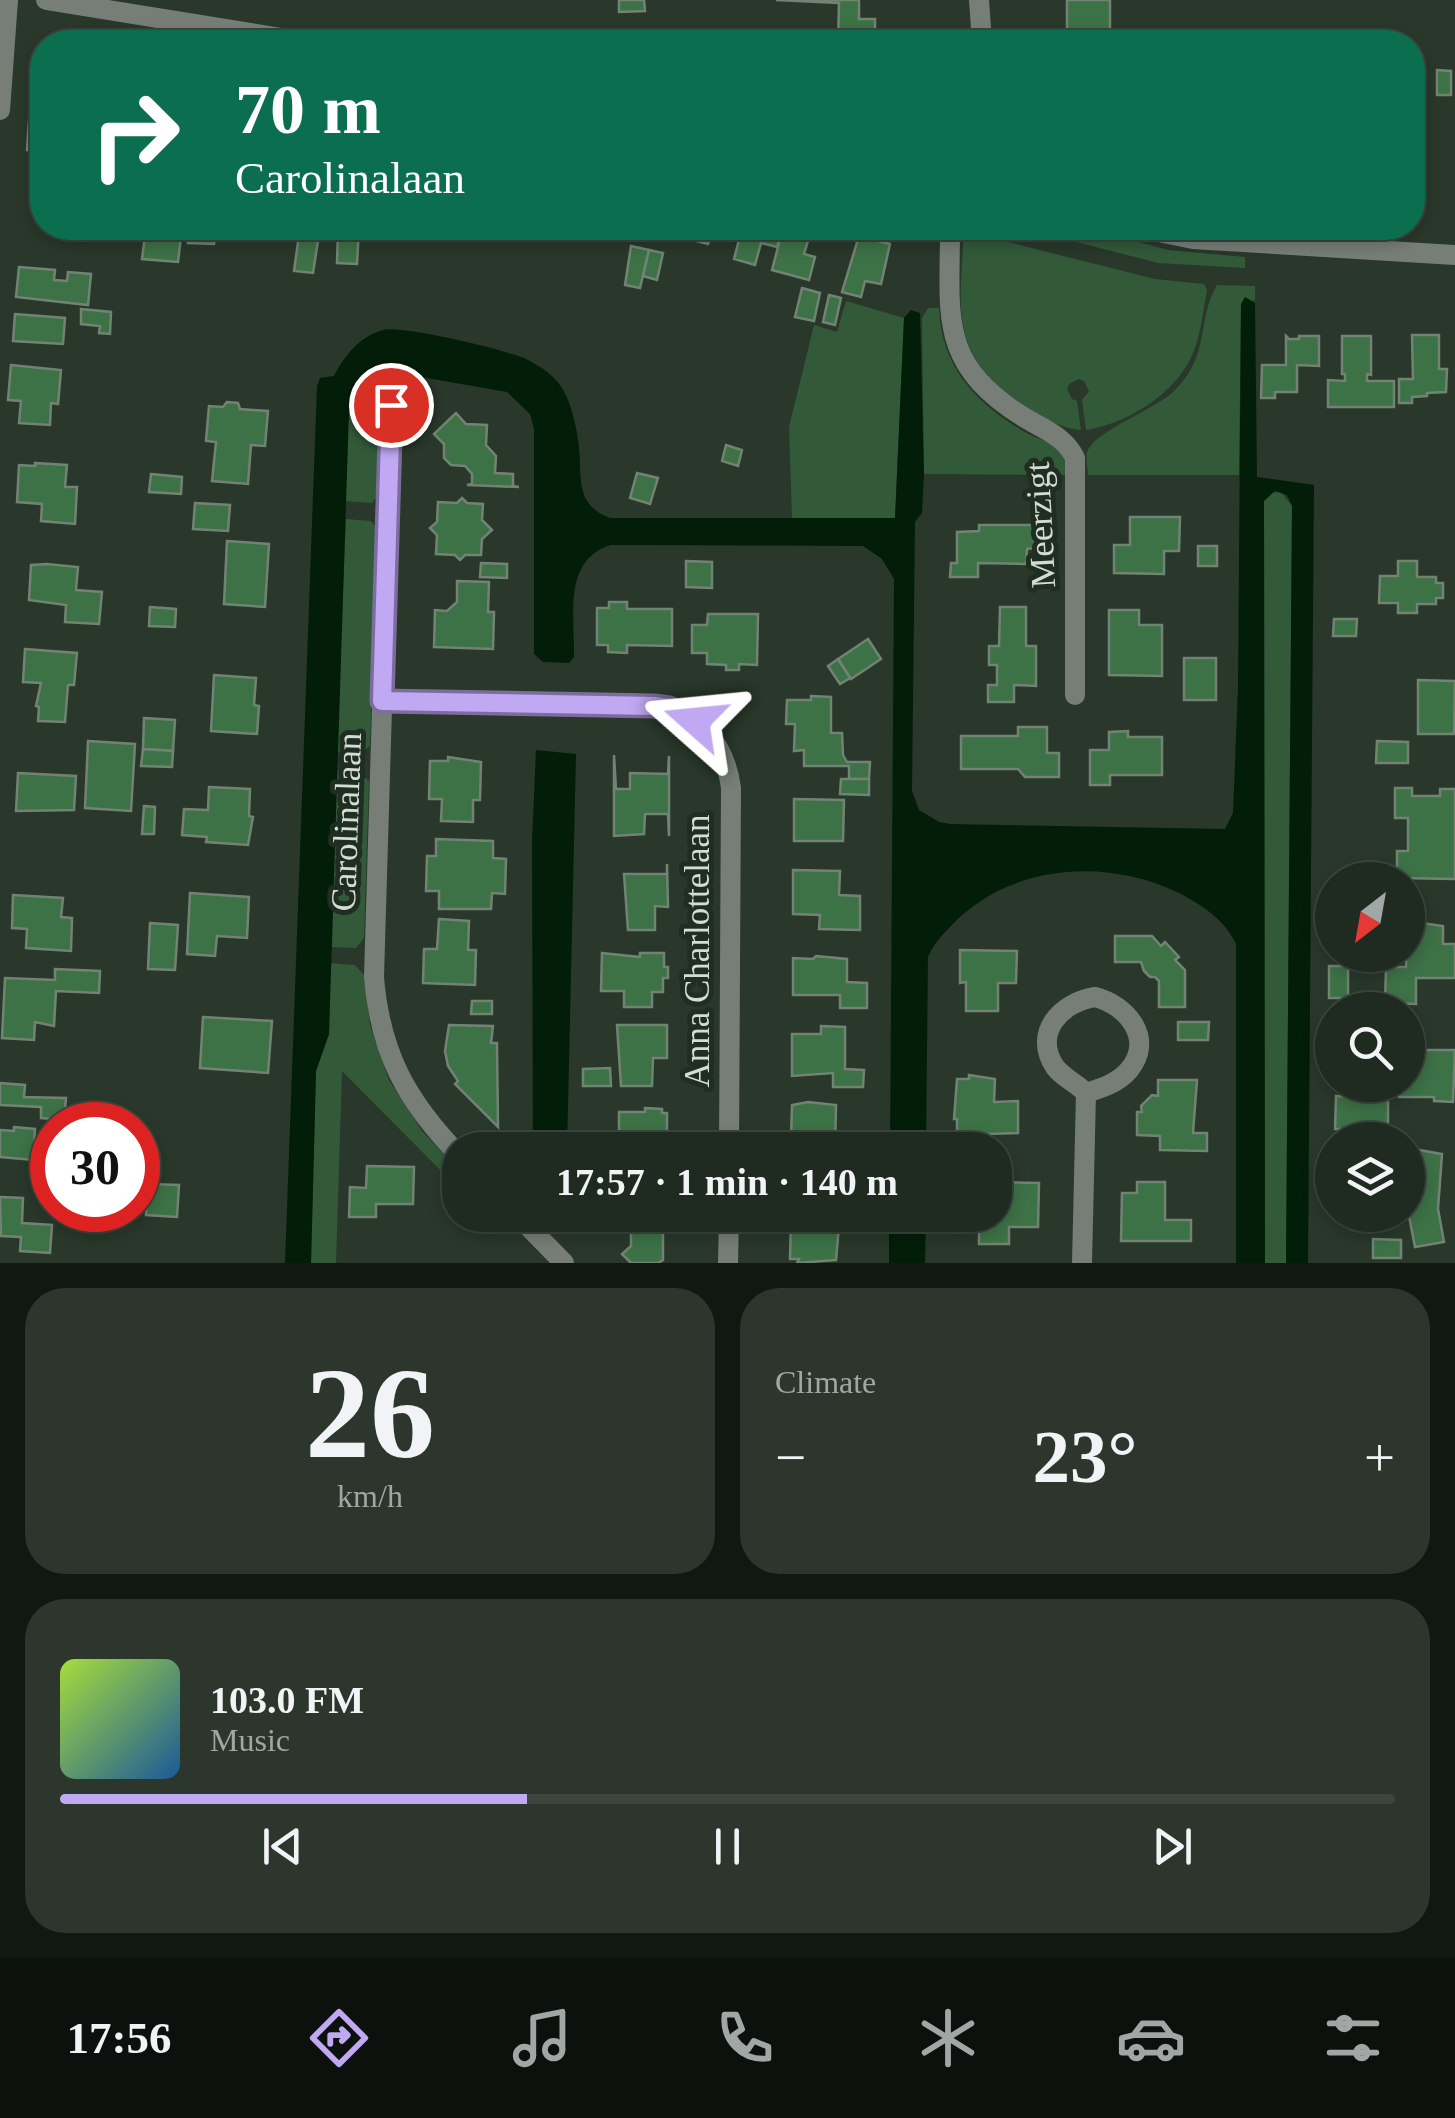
<!DOCTYPE html>
<html lang="en">
<head>
<meta charset="utf-8">
<style>
  :root { --surface:#1f2a20; --page:#2c362d; --text:#f1f3f6; --muted:#a1a7a5; --line:#3c463e; --accent:#c0a8f3 }
  body { margin:0; font-family:Georgia,serif; background:var(--page); color:var(--text); height:100vh; display:flex; flex-direction:column; font-size:38px; white-space:nowrap }
  * { box-sizing:border-box; margin:0 }
  p { font-size:32px; color:var(--muted) }
  .icon { flex:none; width:55px; height:55px; fill:none; stroke:currentColor; stroke-width:2; stroke-linecap:round; stroke-linejoin:round }
  .map { position:relative; height:1263px; overflow:hidden }
  .details { display:flex; flex-direction:column; gap:25px; padding:25px; background:#111712; flex:1 }
  .details>* { flex:none }
  .banner { position:absolute; left:30px; top:30px; width:1395px; height:210px; border-radius:40px; box-shadow:0 5px 15px #0003,0 0 0 2px var(--line); background:#0b6e4f; color:#fff; overflow:hidden }
  .needle { width:65px; rotate:211deg }
  .controls { position:absolute; left:1315px; top:862px; display:grid; gap:20px }
  .controls a { display:grid; place-items:center; width:110px; height:110px; border-radius:50%; background:var(--surface); box-shadow:0 5px 15px #0003,0 0 0 2px var(--line); font-size:50px }
  .speed { position:absolute; left:30px; top:1102px; display:flex; gap:20px; font-size:50px; font-weight:700; text-align:center }
  .speed>* { display:grid; place-content:center; width:130px; height:130px; border-radius:50%; background:var(--surface); box-shadow:0 5px 15px #0003,0 0 0 2px var(--line); line-height:1 }
  .speed .limit { border:15px solid #d22; background:#fff; color:#111 }
  .pin { position:absolute; display:grid; place-items:center; width:85px; height:85px; color:#fff; margin:-42px; border:5px solid #fff; border-radius:50%; box-shadow:0 2px 10px #0007 }
  .me { position:absolute; width:110px; margin:-55px; rotate:288deg; stroke-linejoin:round; filter:drop-shadow(0 0 8px #0008) }
  .turn { display:flex; align-items:center; gap:35px; height:210px; padding:0 40px; font-size:45px }
  .turn .icon { width:130px; height:130px; stroke-width:2.5 }
  .turn b { display:block; font-size:70px; line-height:85px }
  .big { font-size:75px; font-weight:700; line-height:1.1 }
  .details .widget { flex:1; display:flex; flex-direction:column; justify-content:center; gap:15px; min-width:0; padding:0 35px; border-radius:40px; background:var(--page) }
  .details .dial { align-items:center; gap:0 }
  .dial b { font-size:130px; line-height:1 }
  .song { display:flex; align-items:center; gap:30px }
  .cover { width:120px; height:120px; border-radius:15px; background:linear-gradient(135deg,hsl(80 70% 55%),hsl(210 70% 35%)) }
  .played { height:10px; border-radius:5px; background:linear-gradient(90deg,var(--accent) 35%,var(--line) 35%) }
  .keys { display:flex; justify-content:space-around; direction:ltr }
  .heat { display:flex; justify-content:space-between; align-items:center; font-size:55px; direction:ltr }
  .details .tiles { flex:1; display:grid; gap:25px; grid-template-columns:1fr 1fr }
  .widget:last-child { grid-column:span 2 }
  .trip { position:absolute; left:442px; top:1132px; width:570px; height:100px; border-radius:40px; background:var(--surface); box-shadow:0 5px 15px #0003,0 0 0 2px var(--line); font-weight:700; line-height:100px; text-align:center }
  .tabs { display:flex; height:160px; justify-content:space-around; align-items:center; background:#0c110d; color:var(--muted) }
  .tabs .icon { width:70px; height:70px }
  .tabs .on { color:var(--accent) }
  .tabs b { font-size:45px; color:var(--text) }
  .map>svg:first-child { display:block }
</style>
</head>
<body>
<div class="map">
<svg width="1455" height="1263" viewBox="0 0 1455 1263">
  <rect width="100%" height="100%" fill="#29382b"/>
  <!-- green -->
  <g fill="#325a39">
    <path d="M1022 228H1100L1117 236 1168 250 1245 257V268L1158 263Z"/>
    <path d="M964 231 1155 279 1204 284 1207 290C1203 311 1201 334 1193 353 1177 393 1127 424 1086 430L1082 400 1089 391 1084 381 1079 379 1069 384 1067 389 1072 399 1077 401 1081 430C1058 428 1037 415 1019 402 948 353 960 307 964 231Z"/>
    <path d="M1217 285 1255 286V303L1254 300 1241 304 1239 475H1088C1088 468 1085 458 1087 452 1095 430 1156 410 1175 390 1211 354 1196 321 1217 285Z"/>
    <path d="M846 301 904 318 895 518H792L789 427 814 325 837 332Z"/>
    <path d="M928 308H939C941 368 977 404 1026 433 1037 439 1053 441 1061 452 1066 459 1066 466 1066 475L924 474 922 318Z"/>
    <path d="M387 371 406 372 403 404H381L378 495 372 503 346 501C348 459 334 384 387 371Z"/>
    <path d="M1281 492 1292 506 1286 1263H1265L1264 501 1271 493Z"/>
    <path d="M346 519 371 521 377 529 370 745 362 753 336 752Z"/>
    <path d="M335 770 359 772 369 781 364 938 356 948 332 947Z"/>
    <path d="M330 963 355 965 364 975 370 1025 389 1080 422 1131 460 1171V1190L342 1071 336 1263H311L316 1071 329 1034Z"/>
  </g>
  <!-- water -->
  <g fill="#031e08">
    <path d="M1245 297 1255 303 1257 477 1314 485 1308 1263H1286L1292 506 1287 495 1275 491 1264 501 1265 1263H1236V944C1225 920 1202 905 1179 893 1105 857 1008 864 950 927 941 936 933 945 928 957L926 1150H890L894 579 882 559 863 546 611 545C562 560 575 616 574 657L569 663 543 662 534 654V429L530 414 507 392 387 371C366 376 355 389 349 410L329 1034 316 1071 311 1263H285L317 386 320 378 334 376C344 356 360 336 383 330 403 325 506 350 526 359 540 366 554 375 562 388 572 404 577 429 579 448 582 478 575 505 610 518H895L904 318 911 310 920 313 924 474 922 513 915 522 912 791 919 810 939 822 950 824 1225 829 1233 813 1238 687 1241 304Z"/>
    <path d="M536 750 576 754 567 1150H533L532 840Z"/>
    <path d="M889 1215H926L925 1263H889Z"/>
  </g>
  <!-- building -->
  <g fill="#3d7146" stroke="#728374" stroke-width="2.5">
    <path d="M619 0H644L645 11 619 12Z"/>
    <path d="M776 0H859V19H875V42H838L839 3Z"/>
    <rect x="1067" y="0" width="43" height="42"/>
    <path d="M1437 70 1451 71V95H1437Z"/>
    <path d="M31 91 42 92V198L35 197 39 151 27 150Z"/>
    <path d="M146 228H182L178 262 142 259Z"/>
    <path d="M189 228H215L214 244 188 243Z"/>
    <path d="M300 228H320L313 273 294 271Z"/>
    <path d="M338 228H359L357 264 337 263Z"/>
    <path d="M665 228H714L708 244 677 236 675 240 662 237Z"/>
    <path d="M754 228H783L777 247 761 243 755 265 734 259 740 236 751 239Z"/>
    <path d="M783 228H812L804 254 815 257 809 280 772 270Z"/>
    <path d="M859 236 890 244 881 284 865 281 861 297 842 292Z"/>
    <path d="M631 246 649 250 640 288 625 285Z"/>
    <path d="M649 250 663 253 657 280 643 276Z"/>
    <path d="M19 267 55 270 54 280 67 281 68 272 91 274 88 305 16 297Z"/>
    <path d="M802 288 820 293 814 321 795 317Z"/>
    <path d="M829 295 841 298 835 325 823 322Z"/>
    <path d="M81 309 111 312 110 334 99 333 100 326 81 324Z"/>
    <path d="M15 314 65 318 63 344 13 341Z"/>
    <path d="M1412 335H1439V369H1447L1446 392 1427 393V396L1412 397V403H1399V379H1413Z"/>
    <path d="M1286 336 1289 339H1299V336H1319V366L1297 365V392H1275V398H1261L1262 365H1286Z"/>
    <path d="M1342 336H1371V375L1367 374V381H1394V407H1328V380L1345 381V374H1342Z"/>
    <path d="M11 365 61 370 58 404 51 403 50 425 19 423 21 401 8 400Z"/>
    <path d="M227 402 238 403 240 409 268 411 265 446 251 445 248 484 212 481 216 442 206 441 209 406 223 407Z"/>
    <path d="M456 413 466 424 487 425 486 445 496 456 495 473 513 474V486L519 487 467 485 472 484V474L465 466 451 465 444 458V444L434 434Z"/>
    <path d="M726 445 742 450 738 466 722 461Z"/>
    <path d="M35 463 67 465 65 487H77L75 524 41 521 42 504 17 502 19 465 35 466Z"/>
    <path d="M637 473 658 478 650 504 630 498Z"/>
    <path d="M151 474 182 477 181 494 149 492Z"/>
    <path d="M462 498 467 503 483 504 482 520 492 530 482 539 481 555H465L460 560 455 555 436 554 437 535 430 528 437 522 438 502 457 503Z"/>
    <path d="M195 503 230 505 228 531 193 529Z"/>
    <path d="M1130 517H1180L1179 551H1164V574L1114 573V545H1130Z"/>
    <path d="M979 525H1034V548L1027 549 1026 564 978 563V577H950L951 563H957V532L979 531Z"/>
    <path d="M227 541 269 544 265 607 224 604Z"/>
    <rect x="1198" y="546" width="19" height="20"/>
    <path d="M686 561 712 562V588L686 587Z"/>
    <path d="M1398 561H1417V577H1436V583H1443V598H1436V604H1417V613H1398V603H1379L1380 576H1398Z"/>
    <path d="M481 563 507 564V578L480 577Z"/>
    <path d="M47 564 78 567 76 590 102 592 99 624 65 622 66 605 29 600 31 565Z"/>
    <path d="M457 581 489 582 488 612H494L493 649 434 647 435 610 447 611 457 602Z"/>
    <path d="M609 602H627V609H672V646L627 645V653L608 652V645H597V608H609Z"/>
    <path d="M150 607 176 609 175 627 149 626Z"/>
    <path d="M1000 607H1026V646H1036V686L1014 685V702H988V685H997V665H989V646H999Z"/>
    <path d="M1109 610H1139V625H1162V676L1109 675Z"/>
    <path d="M708 614H758L757 665 739 664V670H726V665L707 664V653H692V625H707Z"/>
    <path d="M1334 619H1357L1356 636H1333Z"/>
    <path d="M868 639 881 659 851 679 838 659Z"/>
    <path d="M25 649 77 653 74 685H68L65 722 38 721 39 707 36 706 41 683 23 682Z"/>
    <rect x="1184" y="658" width="32" height="42"/>
    <path d="M838 659 850 678 840 684 828 666Z"/>
    <path d="M214 675 256 678 254 705 259 706 257 734 211 731Z"/>
    <path d="M1418 680 1455 681 1454 734H1418Z"/>
    <path d="M811 696 831 697V733H842L843 755 847 762H870L869 779H849V766H804V750L794 751 795 724H786L787 700H811Z"/>
    <path d="M144 718 175 720 173 751 143 749Z"/>
    <path d="M1018 727H1047V753H1059V777H1025L1018 769H961V736H1018Z"/>
    <path d="M1128 731V737H1162V775H1110V785H1090V750H1109V732Z"/>
    <path d="M88 741 135 744 131 811 85 808Z"/>
    <path d="M1377 741 1408 742V763H1376Z"/>
    <path d="M143 749 173 751 172 767 141 766Z"/>
    <path d="M614 755 616 789H630V773L668 774 669 756V836L668 814H645L644 834 614 836Z"/>
    <path d="M448 757 481 762 480 800H473V822L441 821 442 799H429L430 761H448Z"/>
    <path d="M18 773 76 776 74 810 16 811Z"/>
    <path d="M841 779H869V795L840 794Z"/>
    <path d="M209 787 250 789 249 816 253 817 248 845 206 842 207 837 182 835 184 809 208 810Z"/>
    <path d="M1395 788H1412V796H1440V789H1455V879L1397 878V851H1408V818H1395Z"/>
    <path d="M794 799 844 800 843 841H794Z"/>
    <path d="M144 806 155 807 154 834H142Z"/>
    <path d="M436 839 493 841V858L506 859 505 894 492 893 491 909H439V891H426L427 856H436Z"/>
    <path d="M667 864 668 907 655 906V930H628L624 874H667Z"/>
    <path d="M793 870 840 871 839 895 860 896V930L819 929 820 915 793 914Z"/>
    <path d="M190 893 249 897 247 938 217 936 215 956 187 954Z"/>
    <path d="M13 895 63 898 61 917 72 918 71 951 26 948 27 929 12 928Z"/>
    <path d="M439 919 469 921 468 950H476L475 985 423 983 424 949H437Z"/>
    <path d="M1408 921 1443 926V944H1455V978H1416V1004L1385 1003 1386 967H1406Z"/>
    <path d="M150 923 178 925 175 970 148 969Z"/>
    <path d="M1115 936H1152L1161 946 1165 942 1179 957 1175 960 1185 970V1007H1159V981L1155 977H1150L1144 971 1141 962H1115Z"/>
    <path d="M960 950 1017 951 1016 983H998V1011H966V982L960 983Z"/>
    <path d="M602 953 640 957V953H664V967H668V978H663V992H652V1007H624V991H601Z"/>
    <path d="M816 956 847 959V982L867 983V1008H840V995H793V958L813 959Z"/>
    <rect x="1329" y="966" width="19" height="32"/>
    <path d="M55 969 100 971 99 993 56 991 54 1026 35 1022 34 1040 2 1038 5 978 55 980Z"/>
    <path d="M472 1001H492V1014H471Z"/>
    <path d="M203 1017 272 1021 268 1073 200 1068Z"/>
    <path d="M1178 1022H1209L1208 1040H1178Z"/>
    <path d="M449 1025 493 1026 491 1043H497L498 1127 455 1084 458 1081 448 1066 445 1051Z"/>
    <path d="M617 1025H667V1058H653L652 1086H621Z"/>
    <path d="M821 1026 845 1027V1069L864 1070 863 1087H833V1073L792 1076V1034H821Z"/>
    <path d="M1408 1045H1415V1050H1455L1453 1102 1434 1101V1097H1399V1085H1408Z"/>
    <path d="M610 1068 611 1086H583V1069Z"/>
    <path d="M969 1075 995 1079 994 1102 1018 1101V1133L957 1135V1119H954L957 1079H969Z"/>
    <path d="M1158 1080H1197L1193 1133H1207V1151L1160 1150V1136L1137 1135V1112H1142L1141 1106 1152 1095 1158 1096Z"/>
    <path d="M0 1083 25 1085 24 1097 66 1098 64 1120 41 1118V1107L0 1105Z"/>
    <path d="M1336 1096 1388 1097V1129H1335Z"/>
    <path d="M808 1102 836 1105 835 1150H804V1139H791L792 1105Z"/>
    <path d="M645 1108 662 1109V1113H667V1147L597 1150V1136H619V1112H645Z"/>
    <path d="M14 1127 35 1129 33 1160 0 1157V1130L14 1131Z"/>
    <path d="M1414 1149 1442 1154 1438 1209 1444 1242 1415 1247 1408 1211V1173Z"/>
    <path d="M367 1166 414 1167 413 1204H376V1217H349L350 1187 366 1188Z"/>
    <path d="M995 1182 1039 1183 1038 1227H1009V1244H979V1220H994Z"/>
    <path d="M1137 1182H1165V1220H1191V1241H1121L1122 1193H1137Z"/>
    <path d="M148 1184 179 1185 177 1217 146 1215Z"/>
    <path d="M0 1197 23 1198 22 1223 52 1225 50 1253 20 1251 21 1237 1 1236Z"/>
    <path d="M631 1215H666V1227H663V1260L658 1263H631L622 1254 631 1246Z"/>
    <path d="M791 1215H837L839 1226 836 1260 797 1263 799 1259H790Z"/>
    <path d="M1373 1239 1401 1240V1258H1373Z"/>
  </g>
  <g fill="none" stroke-linecap="round" stroke-linejoin="round">
    <!-- street -->
    <g stroke="#777e78" stroke-width="20">
      <path d="M46 0 306 42"/>
      <path d="M979 0 982 42"/>
      <path d="M0 110 8 0"/>
      <path d="M950 228C950 316 938 363 1022 416 1042 429 1064 435 1075 458V695"/>
      <path d="M1139 228 1193 239 1455 255"/>
      <path d="M391 405 374 977C380 1053 407 1102 460 1156"/>
      <path d="M382 701 655 706C699 714 725 743 731 788L729 1150"/>
      <path d="M1095 997C1127 1005 1155 1039 1129 1070 1118 1083 1102 1088 1086 1093 1077 1083 1063 1078 1055 1067 1032 1032 1062 1002 1095 997Z"/>
      <path d="M517 1215 564 1263"/>
      <path d="M728 1263 729 1215"/>
      <path d="M1082 1263 1086 1093"/>
    </g>
  </g>
  <g fill="none" stroke-linecap="round" stroke-linejoin="round">
    <defs>
      <path id="route" d="M391 405 382 701 654 706 669 708 695 721"/>
    </defs>
    <!-- route casing -->
    <use href="#route" stroke="#7d6d9e" stroke-width="25"/>
    <!-- route -->
    <use href="#route" stroke="#c0a8f3" stroke-width="18"/>
  </g>
  <g text-anchor="middle" stroke-width="10" stroke-linejoin="round" paint-order="stroke">
    <!-- street labels -->
    <g font-size="35" fill="#d4ddd5" stroke="#1f2e21">
      <text transform="translate(1040 525) rotate(-93)" y="12">Meerzigt</text>
      <text transform="translate(346 822) rotate(-88)" y="12">Carolinalaan</text>
      <text transform="translate(697 951) rotate(-90)" y="12">Anna Charlottelaan</text>
    </g>
  </g>
</svg>
<div class="controls">
<a><svg class="needle" viewBox="-14 -14 28 28"><path d="M0-13l5 13h-10z" fill="#e53935"/><path d="M0 13l5-13h-10z" fill="#a1a7a5"/></svg></a>
<a><svg class="icon" aria-label="search" viewBox="0 0 24 24"><circle cx="10" cy="10" r="6"/><path d="M15 15l6 6"/></svg></a>
<a><svg class="icon" aria-label="layers" viewBox="0 0 24 24"><path d="M12 4l9 5-9 5-9-5zM3 14l9 5 9-5"/></svg></a>
</div>
<div class="speed"><div class="limit">30</div></div>
<div class="pin" style="left:391px;top:405px;background:#d93025"><svg class="icon" aria-label="arrive" viewBox="0 0 24 24"><path d="M6 21V4h12l-3 4 3 4H6"/></svg></div>
<svg class="me" style="left:695px;top:721px" viewBox="-20 -20 40 40"><path d="M0-17L14 15 0 8-14 15z" fill="#c0a8f3" stroke="#fff" stroke-width="4"/></svg>
<div class="trip">17:57 · 1 min · 140 m</div>
<div class="banner">
<div class="turn"><svg class="icon" aria-label="right" viewBox="0 0 24 24"><path d="M7 20v-9h11M14 6l5 5-5 5"/></svg><div><b>70 m</b>Carolinalaan</div></div>
</div>
</div>
<section class="details">
<div class="tiles">
<div class="widget dial"><b>26</b><p>km/h</p></div>
<div class="widget"><p>Climate</p>
<div class="heat"><a>−</a><b class="big">23°</b><a>+</a></div>
</div>
<div class="widget">
<div class="song"><i class="cover"></i><div><b>103.0 FM</b><p>Music</p></div></div>
<div class="played"></div>
<div class="keys"><svg class="icon" aria-label="previous" viewBox="0 0 24 24"><path d="M18 5L8 12l10 7zM5 5v14"/></svg><svg class="icon" aria-label="pause" viewBox="0 0 24 24"><path d="M8 5v14M16 5v14"/></svg><svg class="icon" aria-label="next" viewBox="0 0 24 24"><path d="M6 5l10 7-10 7zM19 5v14"/></svg></div>
</div>
</div>
</section>
<nav class="tabs">
<b>17:56</b>
<svg class="icon on" aria-label="directions" viewBox="0 0 24 24"><path d="M12 3l9 9-9 9-9-9zM9 14v-3h6M13 9l2 2-2 2"/></svg>
<svg class="icon" aria-label="music" viewBox="0 0 24 24"><path d="M9 18V5l10-2v13"/><circle cx="6" cy="18" r="3"/><circle cx="16" cy="16" r="3"/></svg>
<svg class="icon" aria-label="phone" viewBox="0 0 24 24"><path d="M5 4h4l2 5-3 2q2 4 5 5l2-3 5 2v4C11 20 4 13 5 4z"/></svg>
<svg class="icon" aria-label="climate" viewBox="0 0 24 24"><path d="M12 3v18M4 7l16 10M4 17L20 7"/></svg>
<svg class="icon" aria-label="car" viewBox="0 0 24 24"><path d="M5 17H2v-5l4-1 3-4h7l3 4 3 1v5h-3M9 17h6M6 11h13"/><circle cx="7" cy="17" r="2"/><circle cx="17" cy="17" r="2"/></svg>
<svg class="icon" aria-label="filters" viewBox="0 0 24 24"><path d="M4 7h16M4 17h16"/><circle cx="9" cy="7" r="2"/><circle cx="15" cy="17" r="2"/></svg>
</nav>
</body>
</html>
